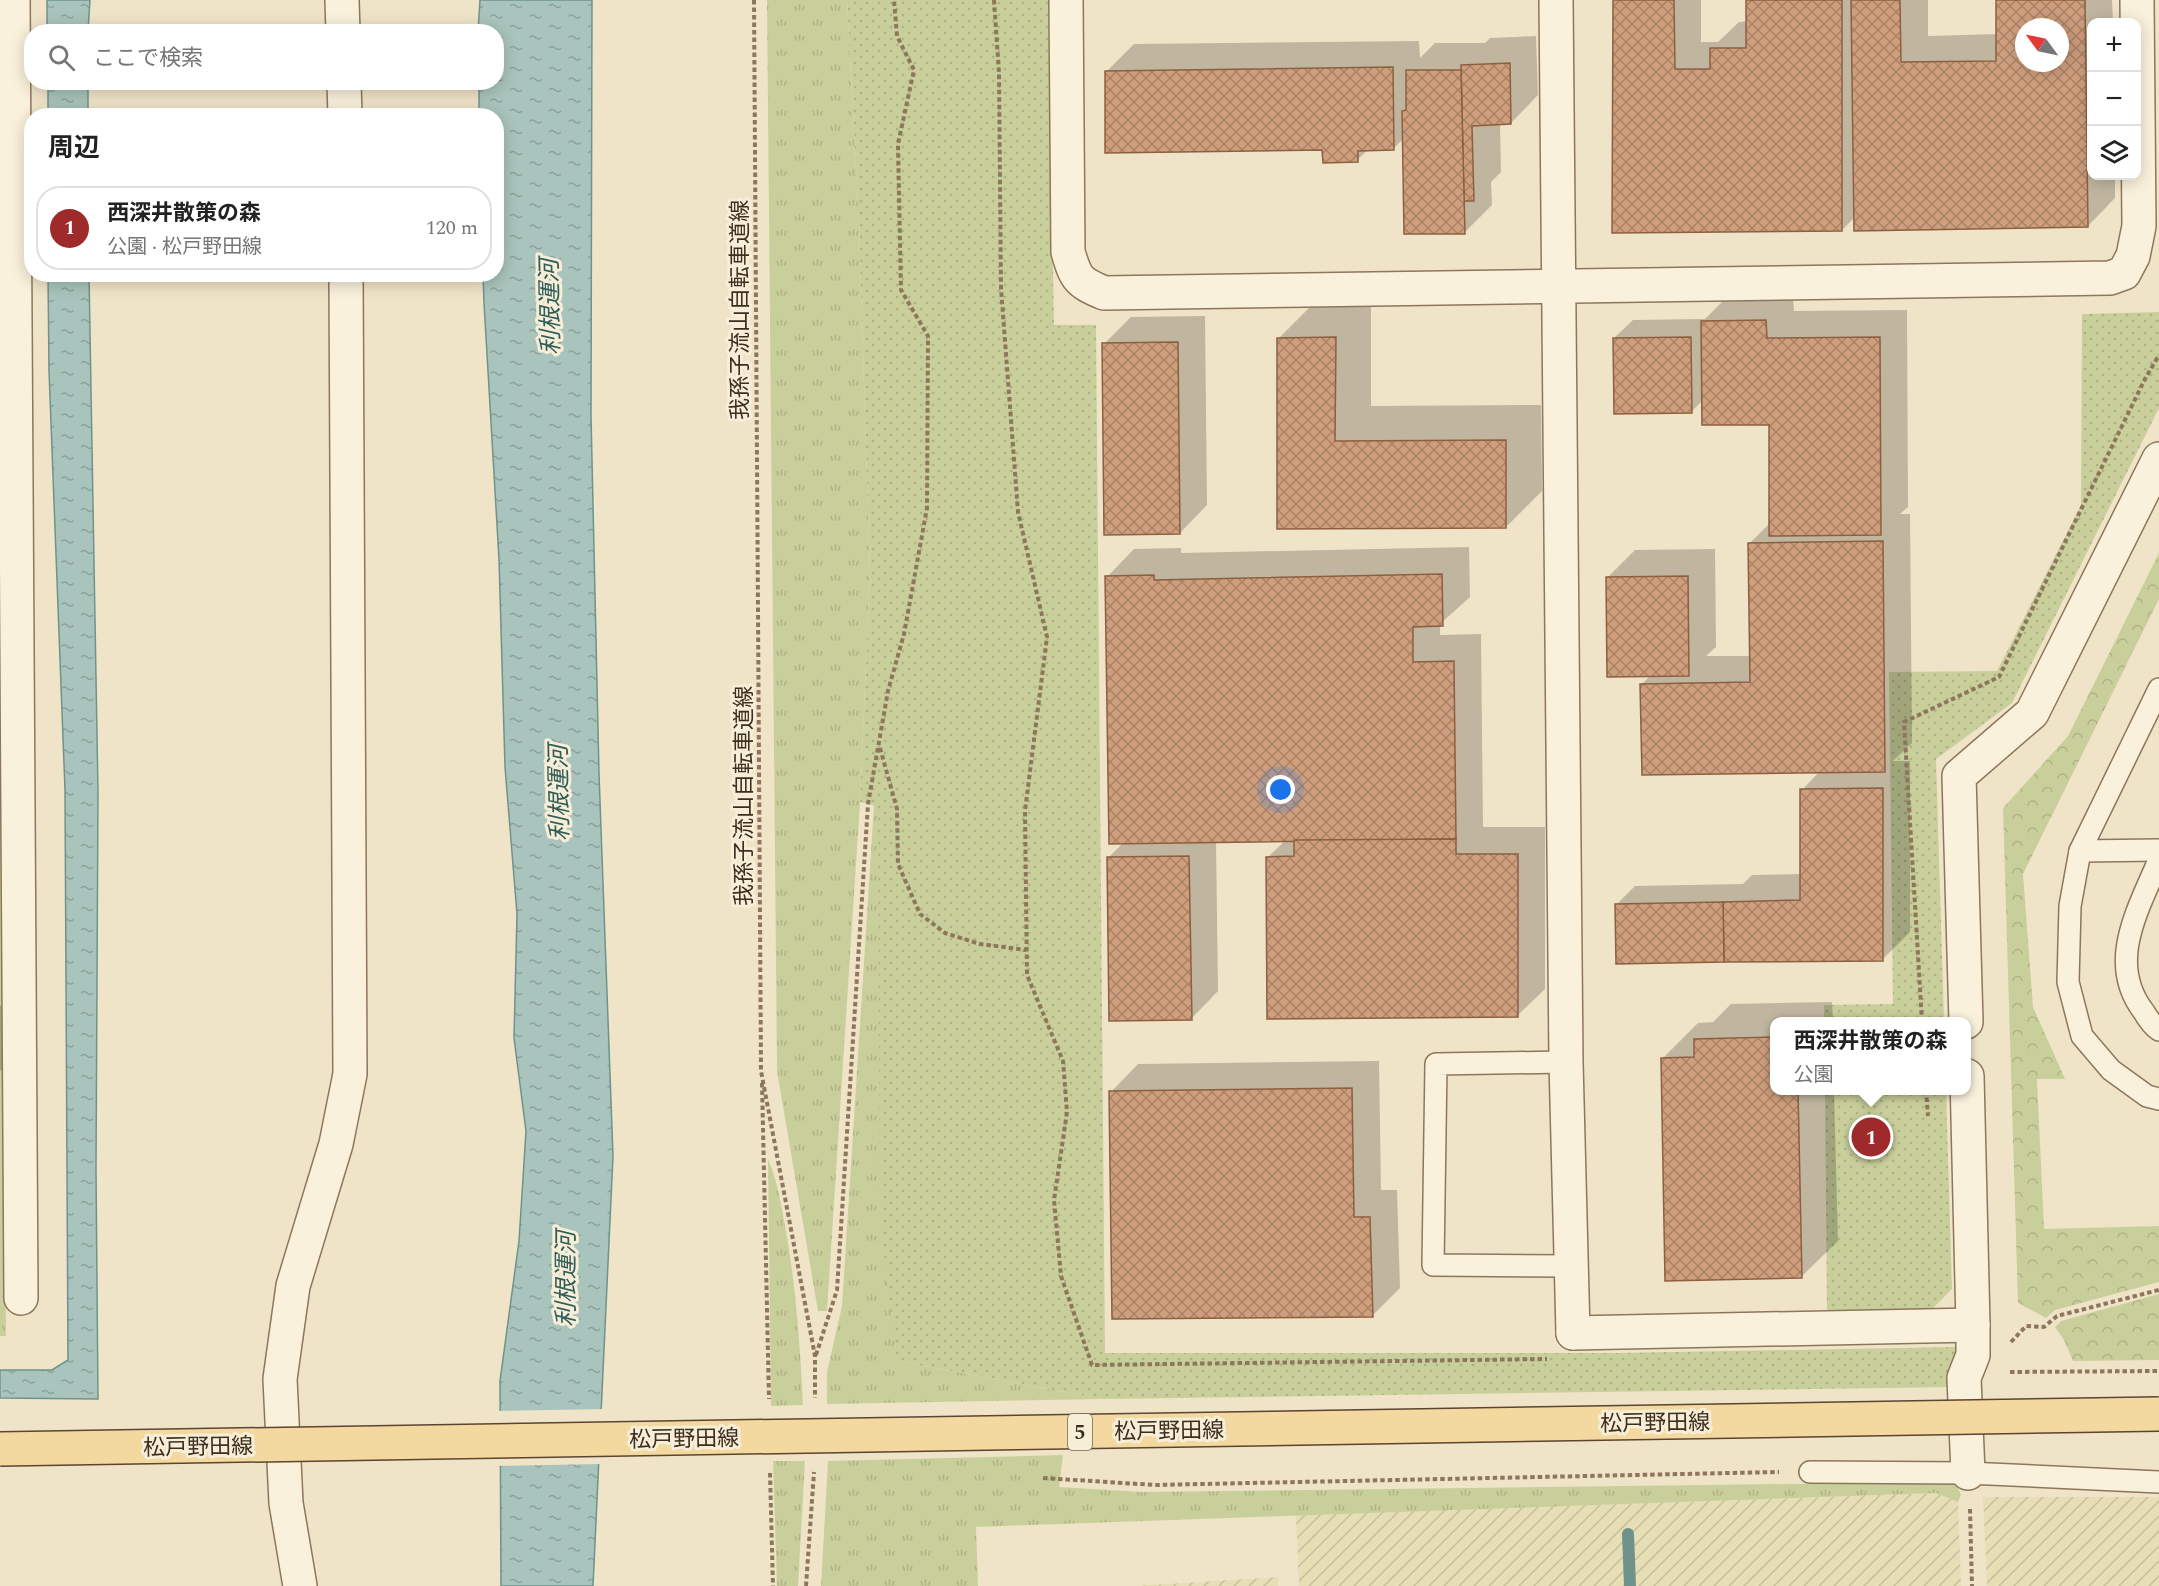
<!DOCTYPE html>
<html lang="ja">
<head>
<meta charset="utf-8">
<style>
  body { margin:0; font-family:Spectral,"Noto Sans JP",serif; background:#f2f2f2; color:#222 }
  .controls { position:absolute; right:18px; top:18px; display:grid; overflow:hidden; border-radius:12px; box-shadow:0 3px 15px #0003 }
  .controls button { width:54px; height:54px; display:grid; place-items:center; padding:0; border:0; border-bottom:2px solid #e0e0e0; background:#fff; color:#222; font:30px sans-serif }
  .compass { position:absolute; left:2015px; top:18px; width:54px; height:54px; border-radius:50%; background:#fff; box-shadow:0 3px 15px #0003; rotate:303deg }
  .you { position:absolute; left:1281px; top:790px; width:21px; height:21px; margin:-15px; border:4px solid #fff; border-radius:50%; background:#1a73e8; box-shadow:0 0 0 9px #1a73e833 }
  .badge { display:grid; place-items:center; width:39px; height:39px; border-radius:50%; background:#9e2a2b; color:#fff; font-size:20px; font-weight:700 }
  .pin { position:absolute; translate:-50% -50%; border:3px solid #fff; box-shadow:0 2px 6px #0006 }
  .popup { position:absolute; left:1770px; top:1017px; width:201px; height:78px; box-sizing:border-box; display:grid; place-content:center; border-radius:12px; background:#fff; filter:drop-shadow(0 2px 4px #0005); font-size:20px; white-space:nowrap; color:#767676 }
  .popup b { font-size:22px; color:#222 }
  .popup::after { content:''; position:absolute; left:50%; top:100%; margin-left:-12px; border:12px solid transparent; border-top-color:#fff }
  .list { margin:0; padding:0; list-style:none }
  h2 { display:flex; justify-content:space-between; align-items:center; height:78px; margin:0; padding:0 24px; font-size:26px }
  h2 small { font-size:20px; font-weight:400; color:#767676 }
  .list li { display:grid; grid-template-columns:39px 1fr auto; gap:18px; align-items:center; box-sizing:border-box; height:84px; margin:0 12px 12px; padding:0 12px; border:2px solid #e0e0e0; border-radius:24px }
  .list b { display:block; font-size:22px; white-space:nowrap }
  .list p { margin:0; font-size:20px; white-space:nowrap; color:#767676 }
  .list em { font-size:20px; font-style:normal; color:#767676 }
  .icon { flex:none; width:33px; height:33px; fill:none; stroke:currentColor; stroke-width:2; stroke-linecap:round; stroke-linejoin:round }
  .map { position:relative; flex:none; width:2159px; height:1586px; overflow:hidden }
  .search { position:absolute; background:#fff; box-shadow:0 3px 15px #0003; left:24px; top:24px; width:480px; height:66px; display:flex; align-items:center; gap:15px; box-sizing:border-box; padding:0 21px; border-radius:24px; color:#767676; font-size:22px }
  .panel { position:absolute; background:#fff; box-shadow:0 3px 15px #0003; left:24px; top:108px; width:480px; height:174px; border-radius:24px }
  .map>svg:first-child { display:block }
  .farmland { fill:url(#farmland-furrows) }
  .grass { fill:url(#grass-tufts) }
  .forest { fill:url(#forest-crowns) }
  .park { fill:url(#park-dots) }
  .water { fill:url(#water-ripples); stroke:#6f938a; stroke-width:1.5 }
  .pier { fill:#f0e4c8 }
  .shadow { fill:#0003; fill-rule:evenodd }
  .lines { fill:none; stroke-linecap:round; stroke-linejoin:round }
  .stream { stroke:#6f938a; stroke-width:12 }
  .building { fill:url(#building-cross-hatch); stroke:#8d5f41; stroke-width:1.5; fill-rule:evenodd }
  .service-casing { stroke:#8d765c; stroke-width:24 }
  .minor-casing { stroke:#8d765c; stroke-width:36 }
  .tertiary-casing { stroke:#8d765c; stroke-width:36 }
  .path { stroke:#8d765c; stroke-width:4; stroke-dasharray:4.5 3; stroke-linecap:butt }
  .service { stroke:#faf1dc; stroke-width:21 }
  .minor { stroke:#faf1dc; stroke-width:33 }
  .tertiary { stroke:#faf1dc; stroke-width:33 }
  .primary-bridge-casing { stroke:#5b4430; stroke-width:36; stroke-linecap:butt }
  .primary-bridge { stroke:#f3d9a0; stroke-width:33 }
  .labels { text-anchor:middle; stroke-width:6; stroke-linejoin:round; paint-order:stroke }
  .shield { fill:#f7eed8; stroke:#756857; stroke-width:1.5 }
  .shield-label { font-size:21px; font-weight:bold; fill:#3d2e20 }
  .street-label { font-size:22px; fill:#3d2e20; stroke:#f7eed8 }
  .water-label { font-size:24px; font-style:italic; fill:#2f5d5a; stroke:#f7eed8 }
</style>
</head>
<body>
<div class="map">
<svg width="2159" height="1586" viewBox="0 0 2159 1586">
  <defs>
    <pattern id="farmland-furrows" width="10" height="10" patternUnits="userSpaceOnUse" patternTransform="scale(1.5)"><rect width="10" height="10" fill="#e6deb5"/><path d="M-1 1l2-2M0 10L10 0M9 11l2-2" fill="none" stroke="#c6bf9b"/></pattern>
    <pattern id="grass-tufts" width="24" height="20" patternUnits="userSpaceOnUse" patternTransform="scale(1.5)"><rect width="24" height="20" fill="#c9cf9b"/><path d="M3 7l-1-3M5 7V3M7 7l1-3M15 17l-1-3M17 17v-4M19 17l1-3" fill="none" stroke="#aeb285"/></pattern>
    <pattern id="forest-crowns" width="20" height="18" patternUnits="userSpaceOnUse" patternTransform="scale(1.5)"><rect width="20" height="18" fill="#c9cf9b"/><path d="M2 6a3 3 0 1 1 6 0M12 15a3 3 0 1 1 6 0" fill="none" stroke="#aeb285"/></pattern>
    <pattern id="park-dots" width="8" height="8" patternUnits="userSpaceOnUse" patternTransform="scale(1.5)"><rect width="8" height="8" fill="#c9cf9b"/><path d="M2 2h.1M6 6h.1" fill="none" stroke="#aeb285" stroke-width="1.8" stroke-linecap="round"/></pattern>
    <pattern id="water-ripples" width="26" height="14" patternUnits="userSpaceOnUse" patternTransform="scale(1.5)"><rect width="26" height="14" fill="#a9c4bc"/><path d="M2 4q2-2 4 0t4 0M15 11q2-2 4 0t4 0" fill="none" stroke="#8ba098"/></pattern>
    <pattern id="building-cross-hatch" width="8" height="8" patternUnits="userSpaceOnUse" patternTransform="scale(1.5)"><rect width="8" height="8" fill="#cf9f7d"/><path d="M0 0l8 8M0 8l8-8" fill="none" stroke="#a98266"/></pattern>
  </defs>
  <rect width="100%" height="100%" fill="#f0e4c8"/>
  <!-- farmland -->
  <g class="farmland">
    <polygon points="1936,1493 1958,1502 1961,1586 1299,1586 1296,1515"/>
    <polygon points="1983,1497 2159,1497 2159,1586 1987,1586"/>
    <polygon points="1278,1577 1278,1586 1134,1586"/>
  </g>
  <!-- grass -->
  <g class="grass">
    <polygon points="767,0 847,0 859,223 870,575 860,802 827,1311 818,1311 777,1071"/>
    <polygon points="0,113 6,1336 0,1336"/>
    <polygon points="874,805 878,806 897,1361 1103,1399 827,1404 827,1372 842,1306"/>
    <path d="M768,1159C777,1180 781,1203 785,1226C796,1285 800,1344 803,1405L771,1406Z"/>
    <polygon points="1063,1455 1059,1487 1142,1492 1950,1482 1958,1487 1961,1495 1958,1502 1936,1493 976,1527 978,1586 821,1586 828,1461"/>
    <polygon points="773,1461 805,1461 798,1586 777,1586"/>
  </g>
  <!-- forest -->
  <g class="forest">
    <polygon points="2159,553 2159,599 2023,874 2033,1007 2065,1079 2037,1079 2044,1229 2159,1226 2159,1282 2055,1310 2046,1318 2018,1303 2003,808 2068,736"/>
    <polygon points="2159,1294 2159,1360 2073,1361 2064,1340 2055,1327 2061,1321"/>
  </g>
  <!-- park -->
  <g class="park">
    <polygon points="847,0 1048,0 1054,325 1096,325 1105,1353 1618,1353 1955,1347 1957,1387 1103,1399 897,1361 880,1220 878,807 860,802 870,575 859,223"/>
    <polygon points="2159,312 2159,408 2012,703 1936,759 1944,1021 1824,1021 1824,1005 1893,1004 1889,672 1997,671 2081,505 2082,314"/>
    <polygon points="1825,1091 1946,1091 1952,1289 1931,1310 1827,1312"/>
  </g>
  <!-- water -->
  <g class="water">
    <polygon points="47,0 90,0 88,31 47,31"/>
    <polygon points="480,0 592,0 591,415 599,774 613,1156 593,1586 501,1586 500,1381 519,1241 526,1131 514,1038 517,914 505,767 499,559 484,303 483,275 496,274 496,116 479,115 479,83 496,82 496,32 478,32"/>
    <rect x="48" y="83" width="40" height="32"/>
    <polygon points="48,275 89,275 98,792 96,1170 98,1399 0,1398 0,1370 52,1370 68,1360 65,790 49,371"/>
  </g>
  <!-- pier -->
  <polygon class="pier" points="604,1409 601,1464 497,1466 497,1411"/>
  <!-- shadow -->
  <g class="shadow">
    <path d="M1615,0H1701V42H1718L1739,22L1748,21V0H1928V36L1997,34V0H2112L2113,22H2092V176H2115V198L2088,226L1856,216L1842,230L1614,231ZM2024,27H2060V63H2024Z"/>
    <polygon points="1536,36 1538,95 1511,123 1500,123 1501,172 1491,182 1492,205 1464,233 1404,138 1393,149 1369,149 1357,160 1106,72 1134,44 1419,41 1420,58 1435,43 1485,43 1490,38"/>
    <polygon points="1730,294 1793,294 1794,311 1907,310 1908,507 1900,514 1910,514 1912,743 1893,761 1910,761 1910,932 1882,960 1616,905 1635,886 1743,884 1752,875 1802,874 1802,790 1820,771 1642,684 1651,675 1608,577 1635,550 1715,549 1716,647 1706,656 1751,656 1750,543 1771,522 1771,423 1703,400 1691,412 1614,338 1633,320 1705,319"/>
    <polygon points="1315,302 1371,302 1371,406 1541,405 1542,491 1506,527 1279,528 1279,338"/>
    <polygon points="1205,316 1207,505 1180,533 1104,344 1131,317"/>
    <polygon points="1469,547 1470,597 1440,624 1440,635 1481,634 1483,827 1545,827 1545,989 1517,1016 1268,857 1287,839 1216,840 1218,991 1191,1019 1108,858 1123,843 1107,577 1134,549 1181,548 1181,553"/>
    <polygon points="1832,1002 1833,1022 1775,1022 1775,1090 1834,1090 1838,1241 1802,1276 1662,1059 1698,1023 1713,1022 1731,1004"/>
    <polygon points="15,1003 21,1049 0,1071 0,1006"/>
    <polygon points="1379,1061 1381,1190 1397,1190 1400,1288 1372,1316 1111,1092 1138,1064"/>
  </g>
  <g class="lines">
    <!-- stream -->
    <polyline class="stream" points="1628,1534 1630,1586"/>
  </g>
  <!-- building -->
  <g class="building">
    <polygon points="1613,0 1674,0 1675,69 1710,69 1710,48 1746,48 1746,0 1842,0 1842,231 1612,233"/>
    <path d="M1851,0H1900L1901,62L1996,61V0H2085L2088,227L1854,231ZM2024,27H2060V63H2024Z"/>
    <polygon points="1510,63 1511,124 1472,126 1474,201 1464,201 1461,65"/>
    <polygon points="1393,67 1394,150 1358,151 1358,162 1323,163 1322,150 1105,153 1105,71"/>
    <polygon points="1406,70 1461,70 1465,234 1404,234 1402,111 1406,110"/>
    <polygon points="1766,320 1767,338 1880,337 1881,535 1769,536 1769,425 1702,425 1701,321"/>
    <polygon points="1336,337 1335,441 1506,440 1506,528 1277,529 1277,338"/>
    <polygon points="1691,337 1692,413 1614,414 1613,338"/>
    <polygon points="1178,342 1180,534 1104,535 1102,343"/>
    <polygon points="1883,541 1885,772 1642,775 1640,684 1750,682 1748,543"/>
    <polygon points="1442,574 1443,626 1413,627 1413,662 1454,661 1456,839 1109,844 1105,576 1154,575 1154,580"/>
    <polygon points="1688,576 1689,676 1607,677 1606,577"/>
    <polygon points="1883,788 1883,961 1724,962 1723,902 1800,900 1800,789"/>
    <polygon points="1456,839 1456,854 1518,854 1518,1017 1267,1019 1266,857 1294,856 1294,840"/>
    <polygon points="1189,856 1192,1020 1109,1021 1107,857"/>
    <polygon points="1723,902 1724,962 1616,964 1615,904"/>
    <polygon points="1775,1037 1775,1090 1798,1090 1802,1278 1665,1281 1661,1058 1694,1057 1694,1039"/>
    <polygon points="1352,1088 1354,1217 1370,1217 1373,1317 1112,1319 1109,1091"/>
  </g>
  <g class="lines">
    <!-- service casing -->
    <g class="service-casing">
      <g id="service">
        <polyline points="2159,689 2080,851 2070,906 2068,982 2082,1036 2111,1070 2147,1096 2159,1099"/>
        <polyline points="2080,851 2159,850"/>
        <path d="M2159,860C2138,910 2106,963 2144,1012C2148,1019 2152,1025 2159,1030"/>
        <polyline points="1566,1062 1436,1064 1433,1265 1571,1266"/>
        <polyline points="1810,1472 1968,1473 2159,1482"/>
      </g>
    </g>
    <!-- minor casing -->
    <g class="minor-casing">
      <g id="minor">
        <polyline points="13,0 21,1298"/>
        <polyline points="342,0 343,32"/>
        <path d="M1066,0L1068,252C1076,279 1078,282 1104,293L2110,278L2124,273L2133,256L2139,226L2137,0"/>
        <polyline points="344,82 345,116"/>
        <polyline points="1966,1022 1959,776 2032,713 2159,459"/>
        <polyline points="1967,1076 1973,1325 1973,1355 1964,1378 1968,1473"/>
        <polyline points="1573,1333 1973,1325"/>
        <polyline points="300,1586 286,1503 280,1379 293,1286 336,1144 350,1074 346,274"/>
      </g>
    </g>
    <!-- tertiary casing -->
    <g class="tertiary-casing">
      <polyline id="tertiary" points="1556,0 1566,1062 1573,1333"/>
    </g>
    <!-- path -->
    <g class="path">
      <polyline points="754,0 761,1071 815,1356 815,1398"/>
      <polyline points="994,0 999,73 1001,288 1018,512 1047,637 1025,811 1027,975 1063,1061 1067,1112 1054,1200 1061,1276 1092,1365 1547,1359"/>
      <polyline points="880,748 897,809 898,864 920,914 945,933 980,944 1026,950"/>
      <polyline points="1922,1022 1904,722 1999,677 2145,379 2159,355"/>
      <polyline points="762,1083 769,1399"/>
      <polyline points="1926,1090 1928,1116"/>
      <polyline points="2011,1342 2026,1326 2044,1327 2057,1316 2159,1290"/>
      <polyline points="816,1355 837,1290 868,804 888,691 904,634 927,508 928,336 901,290 898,144 914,70 897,36 894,0"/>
      <polyline points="2010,1372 2159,1371"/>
      <polyline points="770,1473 773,1586"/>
      <polyline points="1043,1478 1155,1485 1779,1472"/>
      <polyline points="1970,1509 1972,1586"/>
      <polyline points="806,1586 814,1472"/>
    </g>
    <!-- service -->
    <use href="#service" class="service"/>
    <!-- minor -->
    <use href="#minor" class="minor"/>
    <!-- tertiary -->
    <use href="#tertiary" class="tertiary"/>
    <!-- primary-bridge casing -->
    <g class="primary-bridge-casing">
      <polyline id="primary-bridge" points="0,1449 2159,1414"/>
    </g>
    <!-- primary-bridge -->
    <use href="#primary-bridge" class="primary-bridge"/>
  </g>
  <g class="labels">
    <!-- shield labels -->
    <rect class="shield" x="1068" y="1414" width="24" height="36" rx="4.5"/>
    <g class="shield-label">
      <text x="1080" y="1439">5</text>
    </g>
    <!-- street labels -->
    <g class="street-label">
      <text transform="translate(739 310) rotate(-90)" y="8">我孫子流山自転車道線</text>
      <text transform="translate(743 796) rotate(-90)" y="8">我孫子流山自転車道線</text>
      <text transform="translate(1655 1422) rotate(-1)" y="8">松戸野田線</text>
      <text transform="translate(1169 1430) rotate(-1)" y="8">松戸野田線</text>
      <text transform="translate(684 1438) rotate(-1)" y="8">松戸野田線</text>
      <text transform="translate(198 1446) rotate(-1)" y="8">松戸野田線</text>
    </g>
    <!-- water labels -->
    <g class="water-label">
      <text transform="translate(550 307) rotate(-91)" y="8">利根運河</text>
      <text transform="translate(559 793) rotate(-91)" y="8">利根運河</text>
      <text transform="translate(566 1279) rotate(-90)" y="8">利根運河</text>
    </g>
  </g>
</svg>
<div class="controls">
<button>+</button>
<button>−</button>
<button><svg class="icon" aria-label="layers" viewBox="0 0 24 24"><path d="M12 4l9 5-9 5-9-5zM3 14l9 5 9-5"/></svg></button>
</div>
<svg class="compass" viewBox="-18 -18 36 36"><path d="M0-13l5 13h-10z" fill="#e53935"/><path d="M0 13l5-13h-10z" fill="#767676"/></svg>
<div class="you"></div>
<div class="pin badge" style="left:1871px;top:1137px">1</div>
<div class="popup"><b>西深井散策の森</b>公園</div>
<div class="search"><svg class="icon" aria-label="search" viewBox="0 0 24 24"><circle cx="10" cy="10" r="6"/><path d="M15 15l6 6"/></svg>ここで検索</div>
<section class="panel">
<h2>周辺<small></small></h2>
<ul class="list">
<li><span class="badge">1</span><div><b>西深井散策の森</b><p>公園 · 松戸野田線</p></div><em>120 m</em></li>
</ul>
</section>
</div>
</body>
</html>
